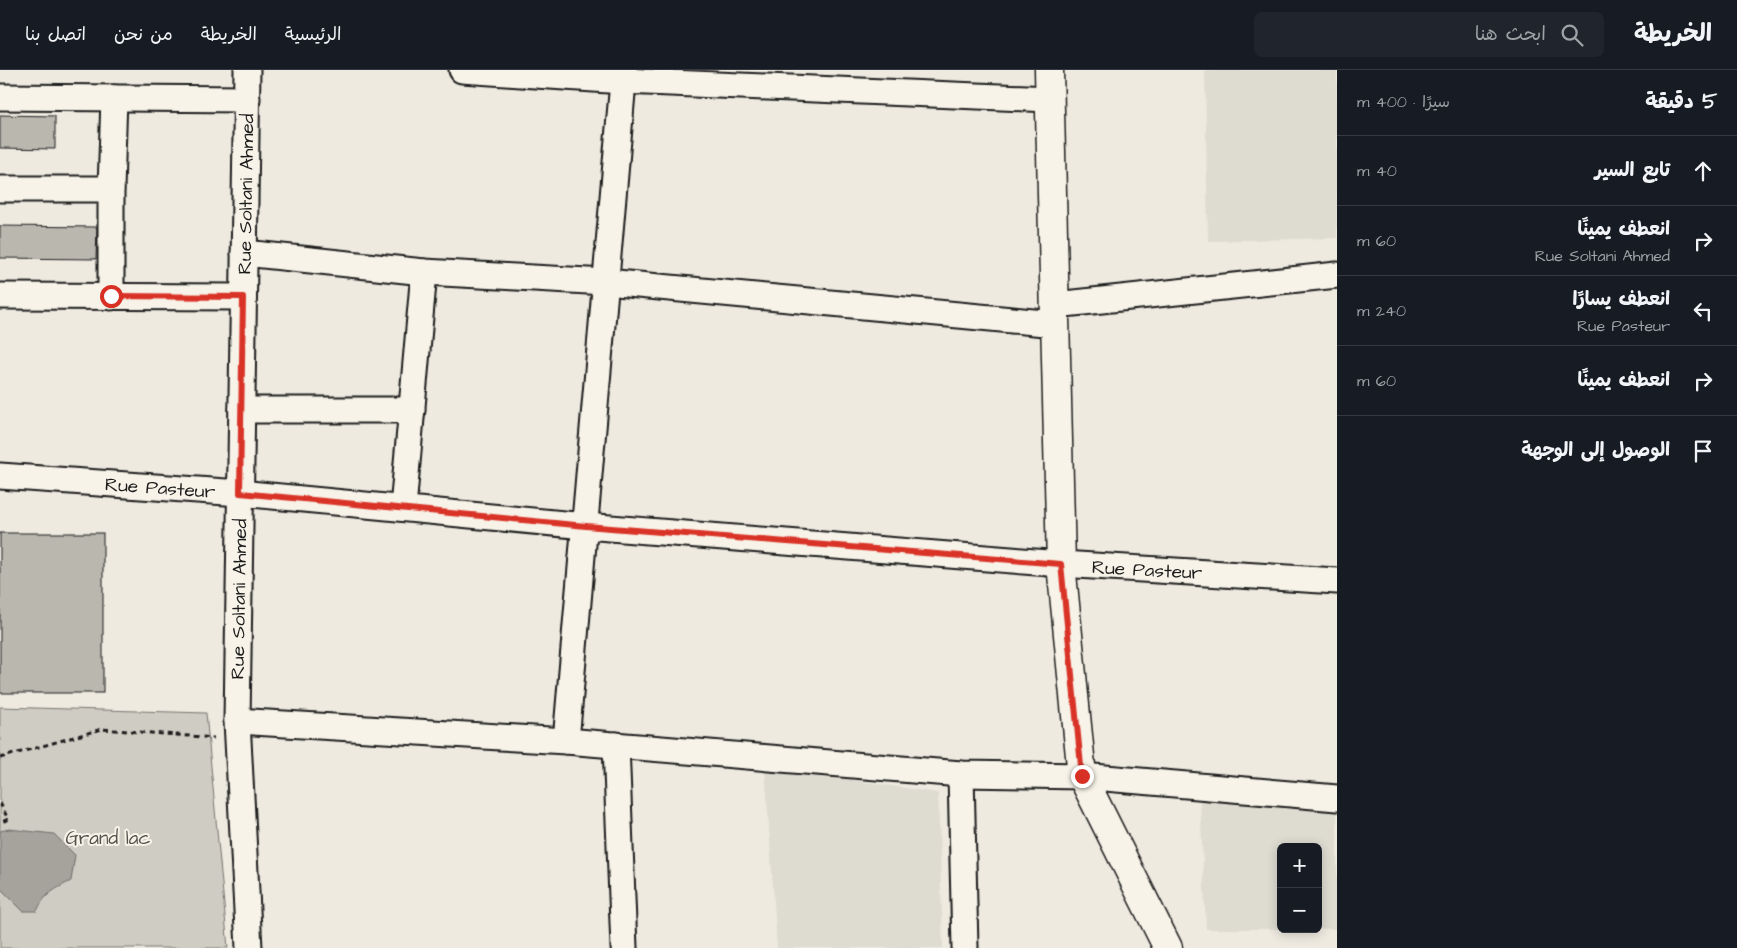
<!DOCTYPE html>
<html lang="ar">
<head>
<meta charset="utf-8">
<style>
  body { margin:0; font-family:"Architects Daughter","Playpen Sans Arabic",sans-serif; background:#20242c; color:#f1f3f6; direction:rtl }
  .controls { position:absolute; right:15px; bottom:15px; display:grid; overflow:hidden; border-radius:8px; box-shadow:0 2px 12px #0003 }
  .controls button { width:45px; height:45px; display:grid; place-items:center; padding:0; border:0; border-bottom:1px solid #363941; background:#171b24; color:#f1f3f6; font:25px sans-serif }
  .stop { position:absolute; width:15px; height:15px; margin:-11px; border:4px solid #d93025; border-radius:50%; background:#fff }
  .stop.end { background:#d93025; border-color:#fff; box-shadow:0 1px 5px #0008 }
  .list { margin:0; padding:0; list-style:none }
  h2 { display:flex; justify-content:space-between; align-items:center; height:65px; margin:0; padding:0 20px; font-size:21px }
  h2 small { font-size:16px; font-weight:400; color:#9ea1a6 }
  .list li { display:grid; grid-template-columns:32px 1fr auto; gap:15px; align-items:center; box-sizing:border-box; height:70px; padding:0 20px; border-top:1px solid #363941 }
  .list b { display:block; font-size:19px; white-space:nowrap }
  .list p { margin:0; font-size:16px; white-space:nowrap; color:#9ea1a6 }
  .list em { font-size:16px; font-style:normal; color:#9ea1a6 }
  .icon { flex:none; width:28px; height:28px; fill:none; stroke:currentColor; stroke-width:2; stroke-linecap:round; stroke-linejoin:round }
  .map { position:relative; flex:none; width:1337px; height:878px; overflow:hidden; direction:ltr }
  header { display:flex; align-items:center; gap:30px; box-sizing:border-box; height:70px; padding:0 25px; background:#171b24; border-bottom:1px solid #363941 }
  header strong { font-size:24px }
  nav { display:flex; gap:28px; margin-inline-start:auto; font-size:18px }
  .search { width:350px; height:45px; background:#20242c; display:flex; align-items:center; gap:12px; box-sizing:border-box; padding:0 18px; border-radius:8px; color:#9ea1a6; font-size:19px }
  main { display:flex }
  aside { flex:1; background:#171b24 }
  .map>svg:first-child { display:block }
  .built { fill:#dedbd1 }
  .green { fill:#cfccc3; stroke:#767470 }
  .water { fill:#a6a39d; stroke:#6f6d69 }
  .building { fill:#bab7af; stroke:#1c1c1c }
  .lines { fill:none; stroke-linecap:round; stroke-linejoin:round }
  .minor-casing { stroke:#1c1c1c; stroke-width:29 }
  .secondary-casing { stroke:#1c1c1c; stroke-width:31 }
  .path { stroke:#1c1c1c; stroke-width:3; stroke-dasharray:5 4; stroke-linecap:butt }
  .minor { stroke:#f7f3e8; stroke-width:25 }
  .secondary { stroke:#f7f3e8; stroke-width:28 }
  .route { stroke:#d93025; stroke-width:6 }
  .labels { text-anchor:middle; stroke-width:4; stroke-linejoin:round; paint-order:stroke }
  .street-label { font-size:19px; fill:#1c1c1c; stroke:#f7f3e8 }
  .park-label { font-size:19px; fill:#52514e; stroke:#f7f3e8 }
</style>
</head>
<body>
<header>
<strong>الخريطة</strong>
<div class="search"><svg class="icon" aria-label="search" viewBox="0 0 24 24"><circle cx="10" cy="10" r="6"/><path d="M15 15l6 6"/></svg>ابحث هنا</div>
<nav><a>الرئيسية</a><a>الخريطة</a><a>من نحن</a><a>اتصل بنا</a></nav>
</header>
<main>
<aside>
<h2>5 دقيقة<small>سيرًا · 400 m</small></h2>
<ul class="list">
<li><svg class="icon" aria-label="ahead" viewBox="0 0 24 24"><path d="M12 20V5M6 11l6-6 6 6"/></svg><div><b>تابع السير</b></div><em>40 m</em></li>
<li><svg class="icon" aria-label="right" viewBox="0 0 24 24"><path d="M7 20v-9h11M14 6l5 5-5 5"/></svg><div><b>انعطف يمينًا</b><p>Rue Soltani Ahmed</p></div><em>60 m</em></li>
<li><svg class="icon" aria-label="left" viewBox="0 0 24 24"><path d="M17 20v-9H6M10 6l-5 5 5 5"/></svg><div><b>انعطف يسارًا</b><p>Rue Pasteur</p></div><em>240 m</em></li>
<li><svg class="icon" aria-label="right" viewBox="0 0 24 24"><path d="M7 20v-9h11M14 6l5 5-5 5"/></svg><div><b>انعطف يمينًا</b></div><em>60 m</em></li>
<li><svg class="icon" aria-label="arrive" viewBox="0 0 24 24"><path d="M6 21V4h12l-3 4 3 4H6"/></svg><div><b>الوصول إلى الوجهة</b></div></li>
</ul>
</aside>
<div class="map">
<svg width="1337" height="878" viewBox="0 0 1337 878">
  <rect width="100%" height="100%" fill="#eeeae0"/>
  <filter id="ink" filterUnits="userSpaceOnUse"><feTurbulence type="fractalNoise" baseFrequency=".02" numOctaves="2"/><feDisplacementMap in="SourceGraphic" scale="10" xChannelSelector="R" yChannelSelector="G"/><feConvolveMatrix kernelMatrix="1 2 1 2 8 2 1 2 1" color-interpolation-filters="sRGB"/></filter>
  <g filter="url(#ink)">
    <!-- built -->
    <g class="built">
      <polygon points="1205,0 1337,0 1337,168 1208,171"/>
      <polygon points="765,697 938,723 943,878 777,878"/>
      <polygon points="1200,730 1337,740 1337,859 1318,859 1318,777 1281,777 1281,859 1206,859"/>
    </g>
    <!-- green -->
    <polygon class="green" points="0,637 206,643 228,878 0,878"/>
    <!-- water -->
    <path class="water" d="M9,759L54,764L75,785L71,811C55,819 44,824 37,841H23L0,818V761Z"/>
    <!-- building -->
    <g class="building">
      <polygon points="0,45 55,46 55,79 0,78"/>
      <polygon points="0,156 97,157 96,189 0,188"/>
      <rect x="0" y="463" width="103" height="160"/>
    </g>
    <g class="lines">
      <!-- minor casing -->
      <g class="minor-casing">
        <g id="minor">
          <polyline points="247,0 237,651 249,878"/>
          <polyline points="462,0 623,11 1050,29"/>
          <polyline points="0,27 247,29"/>
          <polyline points="0,119 111,119"/>
          <polyline points="244,183 424,202 606,212 1055,254"/>
          <polyline points="0,226 243,227"/>
          <polyline points="111,227 111,119 114,28"/>
          <polyline points="1055,235 1337,205"/>
          <polyline points="242,340 412,340"/>
          <polyline points="0,406 240,423 585,456 1061,494 1337,511"/>
          <polyline points="403,438 424,202"/>
          <polyline points="237,651 566,671 961,704 1082,706 1337,728"/>
          <polyline points="566,671 624,0"/>
          <polyline points="616,675 624,878"/>
          <polyline points="961,704 965,878"/>
        </g>
      </g>
      <!-- secondary casing -->
      <g class="secondary-casing">
        <polyline id="secondary" points="1049,0 1061,494 1082,706 1168,878"/>
      </g>
      <!-- path -->
      <g class="path">
        <polyline points="0,688 102,659 214,668"/>
        <polyline points="0,733 8,749 0,753"/>
      </g>
      <!-- minor -->
      <use href="#minor" class="minor"/>
      <!-- secondary -->
      <use href="#secondary" class="secondary"/>
    </g>
  </g>
  <g class="lines" filter="url(#ink)">
    <!-- route -->
    <polyline class="route" points="111,226 243,227 240,423 586,456 1061,494 1082,706"/>
  </g>
  <g class="labels">
    <!-- street labels -->
    <g class="street-label">
      <text transform="translate(245 124) rotate(-89)" y="7">Rue Soltani Ahmed</text>
      <text transform="translate(160 417) rotate(4)" y="7">Rue Pasteur</text>
      <text transform="translate(1147 499) rotate(3)" y="7">Rue Pasteur</text>
      <text transform="translate(238 529) rotate(-89)" y="7">Rue Soltani Ahmed</text>
    </g>
    <!-- park labels -->
    <g class="park-label">
      <text x="108" y="774">Grand lac</text>
    </g>
  </g>
</svg>
<div class="controls">
<button>+</button>
<button>−</button>
</div>
<div class="stop" style="left:111px;top:226px"></div>
<div class="stop end" style="left:1082px;top:706px"></div>
</div>
</main>
</body>
</html>
